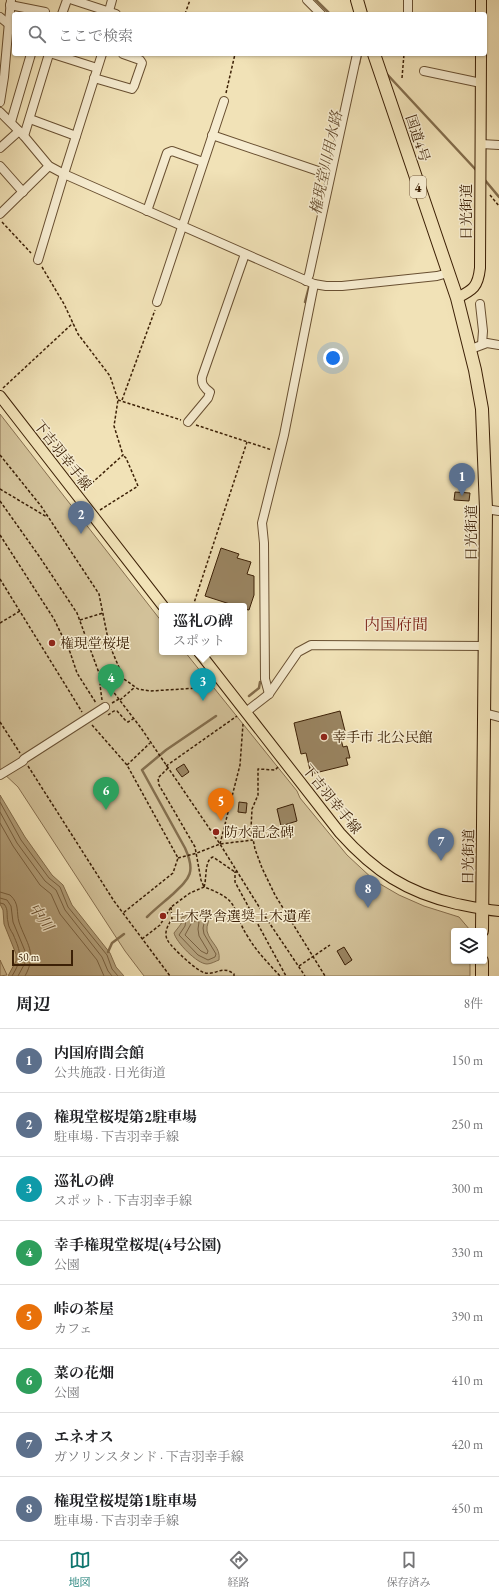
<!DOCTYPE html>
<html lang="ja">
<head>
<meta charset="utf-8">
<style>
  body { margin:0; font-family:"EB Garamond","Noto Serif JP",serif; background:#f2f2f2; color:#202124 }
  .controls { position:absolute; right:12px; bottom:12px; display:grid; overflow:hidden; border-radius:4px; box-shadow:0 1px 3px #0004 }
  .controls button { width:36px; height:36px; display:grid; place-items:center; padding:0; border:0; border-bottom:1px solid #e0e0e0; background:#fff; color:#202124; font:20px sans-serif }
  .scale { position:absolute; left:12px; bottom:10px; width:61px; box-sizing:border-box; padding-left:4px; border:2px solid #3c2006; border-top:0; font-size:11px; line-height:14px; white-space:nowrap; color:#3c2006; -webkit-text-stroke:3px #f6ecd0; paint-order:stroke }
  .you { position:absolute; left:333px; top:358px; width:14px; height:14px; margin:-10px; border:3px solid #fff; border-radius:50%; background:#1a73e8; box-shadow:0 0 0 6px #1a73e833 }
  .badge { display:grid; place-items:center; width:26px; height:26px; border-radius:50%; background:#0f766e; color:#fff; font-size:13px; font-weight:700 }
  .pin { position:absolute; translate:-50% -33px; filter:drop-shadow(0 1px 2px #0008) }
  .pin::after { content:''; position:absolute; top:21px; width:14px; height:12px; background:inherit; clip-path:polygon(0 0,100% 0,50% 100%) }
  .popup { position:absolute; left:159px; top:603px; width:88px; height:52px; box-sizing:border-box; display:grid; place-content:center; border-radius:4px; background:#fff; filter:drop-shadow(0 1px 3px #0005); font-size:13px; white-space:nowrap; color:#757577 }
  .popup b { font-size:15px; color:#202124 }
  .popup::after { content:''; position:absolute; left:50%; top:100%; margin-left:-8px; border:8px solid transparent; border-top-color:#fff }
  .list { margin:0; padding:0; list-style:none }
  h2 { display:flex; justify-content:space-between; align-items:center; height:52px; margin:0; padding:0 16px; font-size:17px }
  h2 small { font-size:13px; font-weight:400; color:#757577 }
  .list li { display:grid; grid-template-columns:26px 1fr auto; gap:12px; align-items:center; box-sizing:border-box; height:64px; padding:0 16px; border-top:1px solid #e0e0e0 }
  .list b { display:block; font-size:15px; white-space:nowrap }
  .list p { margin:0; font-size:13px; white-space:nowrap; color:#757577 }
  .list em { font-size:13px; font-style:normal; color:#757577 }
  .icon { flex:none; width:22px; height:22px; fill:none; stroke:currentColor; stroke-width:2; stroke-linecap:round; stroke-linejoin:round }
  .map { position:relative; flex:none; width:499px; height:976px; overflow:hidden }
  .search { position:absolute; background:#fff; box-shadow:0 1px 3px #0004; left:12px; right:12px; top:12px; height:44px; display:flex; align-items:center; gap:10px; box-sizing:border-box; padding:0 14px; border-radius:4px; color:#757577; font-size:15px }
  .sheet { height:564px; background:#fff }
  nav { display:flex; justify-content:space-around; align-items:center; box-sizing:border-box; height:56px; border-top:1px solid #e0e0e0; background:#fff; font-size:11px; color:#757577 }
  nav a { display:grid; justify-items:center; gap:2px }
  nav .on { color:#0f766e }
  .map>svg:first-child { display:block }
  .green { fill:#d2c199; stroke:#877050 }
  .water { fill:#b3a07b; stroke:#836d4c }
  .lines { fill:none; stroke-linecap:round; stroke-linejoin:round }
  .shore { stroke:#786040; stroke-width:1 }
  .stream { stroke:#836d4c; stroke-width:2.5 }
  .building { fill:#9a8562; stroke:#3c2006 }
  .minor-casing { stroke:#695032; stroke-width:10 }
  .major-casing { stroke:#3c2006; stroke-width:12 }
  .highway-casing { stroke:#3c2006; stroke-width:14 }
  .path { stroke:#3c2006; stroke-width:1.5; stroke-dasharray:3 2; stroke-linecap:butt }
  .minor { stroke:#f6ecd0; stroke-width:8 }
  .major { stroke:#f1e2b7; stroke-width:10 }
  .highway { stroke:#f1e2b7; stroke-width:12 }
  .poi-dot { fill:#8f2418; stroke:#f6ecd0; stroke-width:1.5 }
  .labels { text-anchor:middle; stroke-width:3; stroke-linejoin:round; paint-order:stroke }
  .shield { fill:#f6ecd0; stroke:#745d43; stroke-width:1 }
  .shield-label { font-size:13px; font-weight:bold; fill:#3c2006 }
  .street-label { font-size:14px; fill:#3c2006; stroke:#f6ecd0 }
  .poi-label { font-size:14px; fill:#3c2006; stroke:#f6ecd0; text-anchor:start }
  .water-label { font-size:15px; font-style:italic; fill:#664d2f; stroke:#f6ecd0 }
  .quarter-label { font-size:16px; fill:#7a1f14; stroke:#f6ecd0 }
</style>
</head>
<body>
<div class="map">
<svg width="499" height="976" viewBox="0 0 499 976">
  <rect width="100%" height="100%" fill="#f1e2b7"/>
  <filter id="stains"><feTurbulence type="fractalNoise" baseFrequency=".005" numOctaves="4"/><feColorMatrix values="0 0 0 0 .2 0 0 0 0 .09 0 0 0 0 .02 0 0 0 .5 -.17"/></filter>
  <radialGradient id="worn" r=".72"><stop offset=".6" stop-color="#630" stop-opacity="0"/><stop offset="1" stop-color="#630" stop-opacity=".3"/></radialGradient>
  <!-- green -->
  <g class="green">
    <polygon points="0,414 162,622 162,652 185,652 297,791 300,798 347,855 375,881 399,895 424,906 459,917 470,930 470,931 454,931 454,961 470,961 470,976 144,976 125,951 18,787 0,770"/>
    <polygon points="0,960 7,975 0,976"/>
  </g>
  <!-- water -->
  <g class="water">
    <polygon points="0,795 25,837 52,875 63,885 72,905 110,953 116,967 124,976 8,976 16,961 16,954 4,924 3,910 0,904"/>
    <path d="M197,911L209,915C210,921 206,925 207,931C210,943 221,947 219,960C216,961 211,964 207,964C197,964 176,942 174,933L181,924L182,917Z"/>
  </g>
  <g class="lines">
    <!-- shore -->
    <g class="shore">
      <polyline points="0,802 21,840 49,878 60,887 68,907 107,955 112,969 118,976"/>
      <polyline points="0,812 17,843 45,881 56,890 65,910 102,957 108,971 112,976"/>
      <polyline points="0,823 13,846 40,885 51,894 60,914 97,960 104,976"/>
      <path d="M0,892L10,895C20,904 16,912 19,922C26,943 38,953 25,976"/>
      <polyline points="0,898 7,900 11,906 13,922 25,951 25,963 18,976"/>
      <path d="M0,903L4,904C9,910 6,915 8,922C8,926 11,931 13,934C21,953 23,958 12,976"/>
      <polygon points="197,915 205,919 203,928 204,934 216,954 215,957 208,960 198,955 179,935 185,926 186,920"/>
      <polygon points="196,921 199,922 198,929 199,936 208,951 207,954 201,951 185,935 191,924"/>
    </g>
    <!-- stream -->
    <g class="stream">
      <polyline points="316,0 330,14"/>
      <polyline points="359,64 361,54"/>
      <polyline points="385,72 477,171"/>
      <polyline points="484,179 499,197"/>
      <polyline points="305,302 309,287"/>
      <polyline points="249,696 259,688 260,682"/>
      <path d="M147,917C155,909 164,902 173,894C190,878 196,872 185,848L142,770L166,750L216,716"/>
      <polyline points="108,952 112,943 124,934"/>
    </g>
  </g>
  <!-- building -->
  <g class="building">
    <polygon points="455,492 470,493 469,501 454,500"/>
    <polygon points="221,548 239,554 237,558 251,562 247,574 254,576 254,595 249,610 244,609 244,606 236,606 205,596"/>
    <polygon points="340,711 345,731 339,732 343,747 347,746 350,758 346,758 348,765 311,774 306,753 301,754 294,723"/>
    <polygon points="184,764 189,772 182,777 176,769"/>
    <polygon points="239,802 247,803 246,813 238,812"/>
    <polygon points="293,804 297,821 281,826 277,809"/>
    <polygon points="344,947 352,960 345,965 337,951"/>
  </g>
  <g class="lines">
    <!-- minor casing -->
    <g class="minor-casing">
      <g id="minor">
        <polyline points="73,0 116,14"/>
        <polyline points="307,0 321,14"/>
        <polyline points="10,5 45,12"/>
        <polyline points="109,11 112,0"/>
        <polyline points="62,14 67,0"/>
        <polyline points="408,14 408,0"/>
        <polyline points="0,17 11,26"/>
        <polyline points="53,54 97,68"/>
        <polyline points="424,71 481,83"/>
        <polyline points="94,78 132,89 134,86 142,63 140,60 123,54"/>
        <polyline points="0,102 4,77 11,0"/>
        <polyline points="0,112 24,136 49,166 64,174 314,284 326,286 342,286 437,276 448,273"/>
        <polyline points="30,119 76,136"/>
        <polyline points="11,122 31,54"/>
        <polyline points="212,135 330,175"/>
        <polyline points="24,136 49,54"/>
        <polyline points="481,144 499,145"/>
        <polyline points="0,148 19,131"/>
        <polyline points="0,166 23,192"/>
        <polyline points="147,211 167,153 172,151 203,162"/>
        <polyline points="0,214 49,166"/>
        <polyline points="38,260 64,174 102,54"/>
        <polyline points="306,281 309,275 357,54"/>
        <polyline points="157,302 224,101"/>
        <polyline points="480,304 483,331 482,344"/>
        <polyline points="471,349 487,343 499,345"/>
        <path d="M188,422L208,398L210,392C204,388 201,384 202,377L245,254"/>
        <polyline points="486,509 499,511"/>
        <polyline points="269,694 265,679 264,543 262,523 284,435 314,284"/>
        <polyline points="246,712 269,694 298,652 311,645 486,646"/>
        <polyline points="484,713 499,717"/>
        <polyline points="24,759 105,707"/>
        <polyline points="0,775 23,761"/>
      </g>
    </g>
    <!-- major casing -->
    <g class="major-casing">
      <g id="major">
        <polyline points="481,0 481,14"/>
        <path d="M457,298C473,290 478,287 480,268L481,54"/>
        <polyline points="0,396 163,606"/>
        <path d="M199,652L340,833C374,871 407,893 457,904C471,907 484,910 499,911"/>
      </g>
    </g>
    <!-- highway casing -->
    <g class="highway-casing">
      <g id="highway">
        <polyline points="357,0 361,14"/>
        <polyline points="374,54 457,298 475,370 482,409 486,509 482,931"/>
        <polyline points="482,976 482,961"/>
      </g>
    </g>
    <!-- path -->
    <g class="path">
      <polyline points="185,14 190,0"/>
      <polyline points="402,78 404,54"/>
      <polyline points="226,93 235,54"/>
      <polyline points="490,195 499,206"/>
      <polyline points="2,222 31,253"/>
      <polyline points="42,267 64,304 78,334 110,376 118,400 114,426 123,455 83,491"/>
      <polyline points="3,388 73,323"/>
      <polyline points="118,400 181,420"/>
      <polyline points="122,400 155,310"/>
      <polyline points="196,425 272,450"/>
      <polyline points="0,455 41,506 99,594 109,644 124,679 138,689 150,691 215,687"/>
      <polyline points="0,489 47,517"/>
      <polyline points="0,501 39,556 77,613 99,673 141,728 220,844 266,918 305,976"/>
      <polyline points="100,510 138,486 126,458 123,455"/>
      <polyline points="0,535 54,619 70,652 77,673 96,703"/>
      <polyline points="0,579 82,712"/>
      <polyline points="193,606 247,442"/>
      <polyline points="80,620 103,613"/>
      <polyline points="0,623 20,611"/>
      <polyline points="102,700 100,685 103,678"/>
      <polyline points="120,700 135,687"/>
      <polyline points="112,703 119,699"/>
      <polyline points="108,715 114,711 117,711 126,721 128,722 133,719"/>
      <polyline points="0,722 20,753"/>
      <polyline points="92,725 127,765 178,858 173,873 123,913"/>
      <polyline points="127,765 150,743"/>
      <polyline points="28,766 114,901 170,976"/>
      <polyline points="166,766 237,716"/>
      <polyline points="278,767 275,770 258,769 258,795 252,809 251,829 255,849 262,868 275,895 325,976"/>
      <polyline points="168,768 158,778 159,785 195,847 201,880 204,887"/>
      <polyline points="220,844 240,765 243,724"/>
      <polyline points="178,858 197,853 220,844 253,840"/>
      <polyline points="237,872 235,872 235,882 286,976"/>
      <path d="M204,887C207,879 204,860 213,857L235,872"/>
      <path d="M171,907L172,919C168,925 163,933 168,941C172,948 198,972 205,973C217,975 222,965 234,974V976"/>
      <path d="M142,939L160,925L171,907L190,893L204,887C243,901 230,909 248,937C257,952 269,964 280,976"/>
      <polyline points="299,966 330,945"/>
    </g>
    <!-- minor -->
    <use href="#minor" class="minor"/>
    <!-- major -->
    <use href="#major" class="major"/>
    <!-- highway -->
    <use href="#highway" class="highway"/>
  </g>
  <!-- markers -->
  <g class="poi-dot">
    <circle cx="52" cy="643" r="4"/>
    <circle cx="324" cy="737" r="4"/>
    <circle cx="216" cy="832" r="4"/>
    <circle cx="163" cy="916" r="4"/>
  </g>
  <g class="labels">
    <!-- shield labels -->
    <rect class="shield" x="410" y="176" width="16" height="22" rx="3"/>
    <g class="shield-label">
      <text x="418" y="192">4</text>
    </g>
    <!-- street labels -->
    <g class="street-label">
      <text transform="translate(418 138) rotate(72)" y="5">国道4号</text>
      <text transform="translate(466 212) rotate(-90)" y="5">日光街道</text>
      <text transform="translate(63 455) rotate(52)" y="5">下吉羽幸手線</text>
      <text transform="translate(471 533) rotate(-90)" y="5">日光街道</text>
      <text transform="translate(332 799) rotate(51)" y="5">下吉羽幸手線</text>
      <text transform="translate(468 857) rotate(-89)" y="5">日光街道</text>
    </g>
    <!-- poi labels -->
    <g class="poi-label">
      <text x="60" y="648">権現堂桜堤</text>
      <text x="332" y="742">幸手市 北公民館</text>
      <text x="224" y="837">防水記念碑</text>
      <text x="171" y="921">土木學舎選奨土木遺産</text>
    </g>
    <!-- water labels -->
    <g class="water-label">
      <text transform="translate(326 163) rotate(-78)" y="5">権現堂川用水路</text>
      <text transform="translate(41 917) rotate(55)" y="5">中川</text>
    </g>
    <!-- quarter labels -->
    <g class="quarter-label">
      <text x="396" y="630">内国府間</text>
    </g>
  </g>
  <rect width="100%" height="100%" filter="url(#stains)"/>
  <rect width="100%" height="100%" fill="url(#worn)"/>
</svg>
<div class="controls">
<button><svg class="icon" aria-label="layers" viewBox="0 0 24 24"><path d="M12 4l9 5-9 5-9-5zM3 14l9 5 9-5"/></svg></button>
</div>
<div class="scale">50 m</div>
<div class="you"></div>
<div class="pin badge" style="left:462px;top:496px;background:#5c6f8a">1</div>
<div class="pin badge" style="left:81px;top:534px;background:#5c6f8a">2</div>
<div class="pin badge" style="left:203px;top:701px;background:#0f9aa8">3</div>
<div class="popup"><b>巡礼の碑</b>スポット</div>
<div class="pin badge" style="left:111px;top:697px;background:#2e9e5b">4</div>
<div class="pin badge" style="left:221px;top:821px;background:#e8710a">5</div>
<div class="pin badge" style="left:106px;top:810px;background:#2e9e5b">6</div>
<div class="pin badge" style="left:441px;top:861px;background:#5c6f8a">7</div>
<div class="pin badge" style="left:368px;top:908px;background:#5c6f8a">8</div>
<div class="search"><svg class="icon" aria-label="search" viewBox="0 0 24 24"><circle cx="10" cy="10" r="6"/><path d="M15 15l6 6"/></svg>ここで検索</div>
</div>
<section class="sheet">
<h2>周辺<small>8件</small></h2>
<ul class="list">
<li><span class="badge" style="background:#5c6f8a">1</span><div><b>内国府間会館</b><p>公共施設 · 日光街道</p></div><em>150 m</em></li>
<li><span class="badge" style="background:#5c6f8a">2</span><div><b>権現堂桜堤第2駐車場</b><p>駐車場 · 下吉羽幸手線</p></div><em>250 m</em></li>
<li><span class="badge" style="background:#0f9aa8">3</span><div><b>巡礼の碑</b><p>スポット · 下吉羽幸手線</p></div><em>300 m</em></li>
<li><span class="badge" style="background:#2e9e5b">4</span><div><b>幸手権現堂桜堤(4号公園)</b><p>公園</p></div><em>330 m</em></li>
<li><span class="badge" style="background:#e8710a">5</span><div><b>峠の茶屋</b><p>カフェ</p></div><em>390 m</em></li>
<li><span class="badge" style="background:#2e9e5b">6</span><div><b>菜の花畑</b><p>公園</p></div><em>410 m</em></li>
<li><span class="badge" style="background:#5c6f8a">7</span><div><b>エネオス</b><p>ガソリンスタンド · 下吉羽幸手線</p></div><em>420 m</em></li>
<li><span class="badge" style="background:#5c6f8a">8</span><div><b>権現堂桜堤第1駐車場</b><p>駐車場 · 下吉羽幸手線</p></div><em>450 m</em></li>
</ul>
</section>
<nav>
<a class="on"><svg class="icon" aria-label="map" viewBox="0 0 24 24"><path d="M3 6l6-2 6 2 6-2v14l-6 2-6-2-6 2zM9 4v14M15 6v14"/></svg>地図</a>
<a><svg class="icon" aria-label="directions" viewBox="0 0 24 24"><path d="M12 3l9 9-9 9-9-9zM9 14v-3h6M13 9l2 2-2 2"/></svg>経路</a>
<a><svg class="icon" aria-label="saved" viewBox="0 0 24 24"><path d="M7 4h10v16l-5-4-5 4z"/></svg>保存済み</a>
</nav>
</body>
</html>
